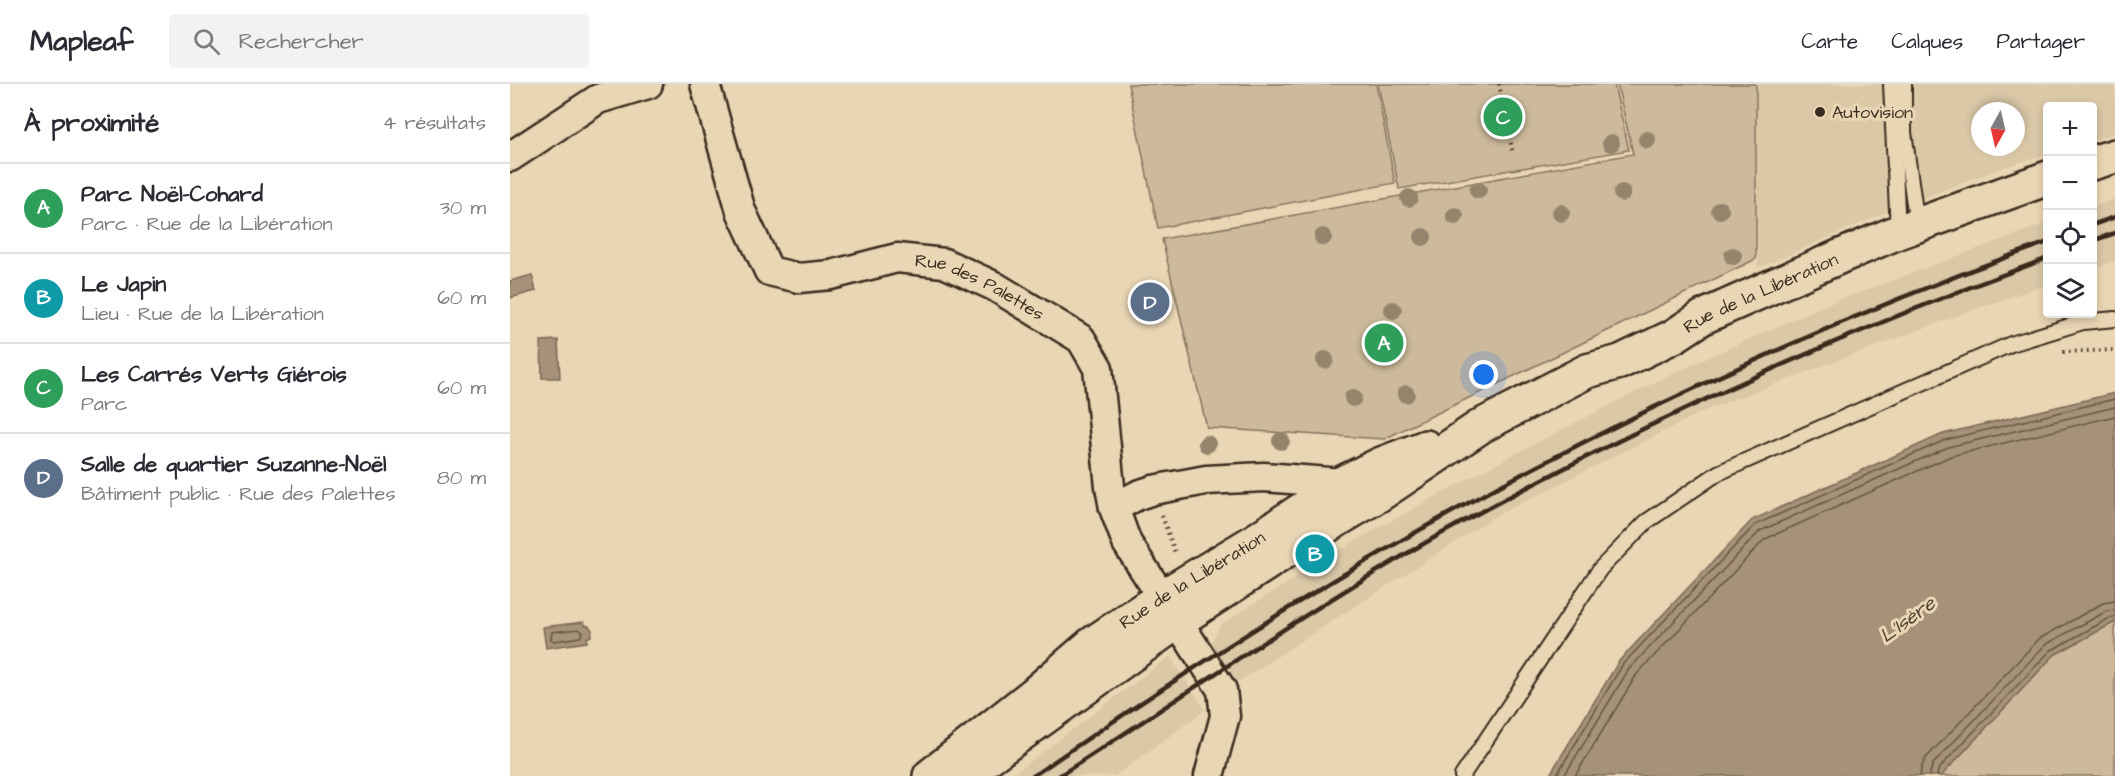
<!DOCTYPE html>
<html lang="fr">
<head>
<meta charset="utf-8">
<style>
  body { margin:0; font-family:"Architects Daughter",sans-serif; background:#f2f2f3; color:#2b2b33 }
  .controls { position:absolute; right:18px; top:18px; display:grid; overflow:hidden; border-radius:6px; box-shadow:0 3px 9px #0003 }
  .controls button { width:54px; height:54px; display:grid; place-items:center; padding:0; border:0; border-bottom:2px solid #e1e1e2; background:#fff; color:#2b2b33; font:30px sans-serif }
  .compass { position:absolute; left:1461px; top:18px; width:54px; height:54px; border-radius:50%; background:#fff; box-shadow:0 3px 9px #0003; rotate:188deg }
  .you { position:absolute; left:974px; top:291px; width:21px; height:21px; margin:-15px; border:4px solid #fff; border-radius:50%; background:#1a73e8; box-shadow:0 0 0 9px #1a73e833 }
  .badge { display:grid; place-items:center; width:39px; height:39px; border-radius:50%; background:#3b2a1e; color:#fff; font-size:20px; font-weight:700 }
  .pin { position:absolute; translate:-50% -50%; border:3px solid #fff; box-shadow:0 2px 6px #0006 }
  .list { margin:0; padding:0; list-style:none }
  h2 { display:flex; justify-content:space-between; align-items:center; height:78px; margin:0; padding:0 24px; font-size:26px }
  h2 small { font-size:20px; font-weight:400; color:#7c7c81 }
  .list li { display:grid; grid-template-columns:39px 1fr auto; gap:18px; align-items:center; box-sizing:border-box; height:90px; padding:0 24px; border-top:2px solid #e1e1e2 }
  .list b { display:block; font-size:22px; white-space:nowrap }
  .list p { margin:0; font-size:20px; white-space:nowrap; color:#7c7c81 }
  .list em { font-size:20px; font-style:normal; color:#7c7c81 }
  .icon { flex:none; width:33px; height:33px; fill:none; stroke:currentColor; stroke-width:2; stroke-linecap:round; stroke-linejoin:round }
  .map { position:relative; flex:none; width:1605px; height:692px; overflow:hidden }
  header { display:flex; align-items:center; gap:36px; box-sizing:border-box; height:84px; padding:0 30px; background:#fff; border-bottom:2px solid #e1e1e2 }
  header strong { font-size:28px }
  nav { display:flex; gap:33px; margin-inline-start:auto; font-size:21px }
  .search { width:420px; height:54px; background:#f2f2f3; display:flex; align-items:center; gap:15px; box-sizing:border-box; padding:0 21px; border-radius:6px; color:#7c7c81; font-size:22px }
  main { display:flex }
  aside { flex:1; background:#fff }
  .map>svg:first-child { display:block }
  .built { fill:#dac8a7; fill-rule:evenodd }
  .green { fill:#cdba9c; stroke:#84725d; stroke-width:1.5 }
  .water { fill:#a59279; stroke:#7b6855; stroke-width:1.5 }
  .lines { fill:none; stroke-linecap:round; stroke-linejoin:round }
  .shore { stroke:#655442; stroke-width:1.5 }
  .lane-casing { stroke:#3b2a1e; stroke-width:18 }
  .street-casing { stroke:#3b2a1e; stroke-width:33 }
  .secondary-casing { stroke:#3b2a1e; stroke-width:38 }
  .path { stroke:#3b2a1e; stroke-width:4; stroke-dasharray:1.5 4.5; stroke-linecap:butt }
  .lane { stroke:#e9d6b4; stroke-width:14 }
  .street { stroke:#e9d6b4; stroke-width:28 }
  .secondary { stroke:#e9d6b4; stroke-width:33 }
  .rail { stroke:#3b2a1e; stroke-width:4.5 }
  .tree { fill:#95846c }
  .poi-dot { fill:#3b2a1e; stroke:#e9d6b4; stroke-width:2 }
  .labels { text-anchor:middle; stroke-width:6; stroke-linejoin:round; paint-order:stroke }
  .poi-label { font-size:18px; fill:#3b2a1e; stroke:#e9d6b4; text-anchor:start }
  .street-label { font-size:18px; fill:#3b2a1e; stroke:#e9d6b4 }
  .water-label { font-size:20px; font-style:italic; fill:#503f30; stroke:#e9d6b4 }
</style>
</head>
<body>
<header>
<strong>Mapleaf</strong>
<div class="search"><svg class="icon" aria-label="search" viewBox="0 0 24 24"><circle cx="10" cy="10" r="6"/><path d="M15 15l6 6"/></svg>Rechercher</div>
<nav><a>Carte</a><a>Calques</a><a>Partager</a></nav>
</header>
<main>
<aside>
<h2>À proximité<small>4 résultats</small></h2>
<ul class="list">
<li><span class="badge" style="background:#2e9e5b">A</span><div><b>Parc Noël-Cohard</b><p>Parc · Rue de la Libération</p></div><em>30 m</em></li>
<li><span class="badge" style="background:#0f9aa8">B</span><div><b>Le Japin</b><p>Lieu · Rue de la Libération</p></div><em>60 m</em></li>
<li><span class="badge" style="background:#2e9e5b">C</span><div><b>Les Carrés Verts Giérois</b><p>Parc</p></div><em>60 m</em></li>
<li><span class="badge" style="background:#5c6f8a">D</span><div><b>Salle de quartier Suzanne-Noël</b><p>Bâtiment public · Rue des Palettes</p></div><em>80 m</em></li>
</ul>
</aside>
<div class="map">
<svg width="1605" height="692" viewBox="0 0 1605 692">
  <rect width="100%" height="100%" fill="#e9d6b4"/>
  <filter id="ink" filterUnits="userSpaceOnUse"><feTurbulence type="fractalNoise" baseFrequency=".0167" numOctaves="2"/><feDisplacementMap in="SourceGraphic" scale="12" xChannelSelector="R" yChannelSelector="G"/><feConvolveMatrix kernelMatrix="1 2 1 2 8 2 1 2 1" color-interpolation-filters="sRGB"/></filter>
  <g filter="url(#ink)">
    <!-- built -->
    <g class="built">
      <path d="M1246,0H1605V49L1583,56L1582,22H1538L1537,70L1488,85L1377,128L1248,184ZM1470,27H1506V63H1470Z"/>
      <polygon points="1605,115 1605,177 1583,185 1583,123"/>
      <polygon points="1537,139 1537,200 1449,231 1196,326 984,433 723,601 699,564 711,540 855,451 995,375 1159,291 1313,222"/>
      <polygon points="660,572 695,626 605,692 501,692"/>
    </g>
    <!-- green -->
    <g class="green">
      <polygon points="618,0 866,0 885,99 648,144"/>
      <polygon points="868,0 1104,0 1119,66 889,105"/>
      <polygon points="1107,0 1246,0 1246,175 874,355 697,344 652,155 1123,70"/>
      <polygon points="1605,538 1605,692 1431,692 1544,571"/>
    </g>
    <!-- water -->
    <g class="water">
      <polygon points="22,191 26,207 0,214 0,197"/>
      <polygon points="48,256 50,294 32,294 31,257"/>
      <polygon points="1605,309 1605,538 1544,571 1431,692 1039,692 1109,577 1242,436 1433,350"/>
      <polygon points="74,538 75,541 79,542 82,546 81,552 77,554 77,558 36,564 33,543"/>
    </g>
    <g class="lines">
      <!-- shore -->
      <g class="shore">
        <polygon points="69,545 73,548 70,553 44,557 41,555 42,548"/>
        <polyline points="1046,692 1113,580 1245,441 1435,356 1605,315"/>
        <polyline points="1054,692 1119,585 1250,447 1438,363 1605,323"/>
        <polyline points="1065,692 1127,590 1255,455 1441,372 1605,332"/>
        <polyline points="1410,692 1412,682 1416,674 1529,555 1593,519 1605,517"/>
        <polyline points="1419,692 1423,680 1535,561 1597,527 1605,526"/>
        <polyline points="1427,692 1428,687 1434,679 1540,567 1600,534 1605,533"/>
      </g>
      <!-- lane casing -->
      <g class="lane-casing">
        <g id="lane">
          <polyline points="1381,0 1388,148"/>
          <polyline points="1394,0 1394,48 1407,141"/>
          <polyline points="952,692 1090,485 1136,438 1208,389 1501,260 1573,238 1605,235"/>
        </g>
      </g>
      <!-- street casing -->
      <g class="street-casing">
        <g id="street">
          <path id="s1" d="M195,0L231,127L259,187L289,194L321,191L387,174L434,179L484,202L571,255L588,284L600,403L604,424L617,459L712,606L715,632L699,692"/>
          <polyline points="0,73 88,15 138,0"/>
          <polyline points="604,424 628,411 643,406 696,396 754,393 832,399"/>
        </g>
      </g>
      <!-- secondary casing -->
      <g class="secondary-casing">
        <g id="secondary">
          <polyline points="1582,79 1605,72"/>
          <path id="s2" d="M420,692L524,610L582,560L652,513L740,460L832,399L869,381L916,363"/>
          <path id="s3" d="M453,692L668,537L785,461L870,410L971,342L1077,287L1110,278L1164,252L1193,233L1331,172L1388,148L1538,94"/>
        </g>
      </g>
      <!-- path -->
      <g class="path">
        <polyline points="989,0 1003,70"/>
        <polyline points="1553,268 1605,266"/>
        <polyline points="652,432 666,471"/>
      </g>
      <!-- lane -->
      <use href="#lane" class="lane"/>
      <!-- street -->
      <use href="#street" class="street"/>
      <!-- secondary -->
      <use href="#secondary" class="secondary"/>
      <!-- rail -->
      <g class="rail">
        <polyline points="1582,141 1605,133"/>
        <polyline points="1582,157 1605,149"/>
        <path d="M523,692C661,597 802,505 949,424C1138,320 1334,231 1538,158"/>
        <path d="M549,692C683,606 814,514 954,437C1141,335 1337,247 1538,174"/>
      </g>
    </g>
    <!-- trees -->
    <g class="tree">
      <circle cx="1137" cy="56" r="9"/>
      <circle cx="1101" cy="59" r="9"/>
      <circle cx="968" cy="106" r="9"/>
      <circle cx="1112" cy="109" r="9"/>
      <circle cx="899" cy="114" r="9"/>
      <circle cx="1210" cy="126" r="9"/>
      <circle cx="1051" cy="129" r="9"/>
      <circle cx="945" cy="132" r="9"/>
      <circle cx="813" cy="153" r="9"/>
      <circle cx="913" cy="153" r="9"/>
      <circle cx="1223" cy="172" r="9"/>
      <circle cx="883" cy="226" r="9"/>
      <circle cx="815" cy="276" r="9"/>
      <circle cx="896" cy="310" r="9"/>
      <circle cx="843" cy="314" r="9"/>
      <circle cx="771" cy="357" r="9"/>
      <circle cx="697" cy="360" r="9"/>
    </g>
  </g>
  <!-- markers -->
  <circle class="poi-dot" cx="1310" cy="28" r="6"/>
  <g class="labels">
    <!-- poi labels -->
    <g class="poi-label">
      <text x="1322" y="34">Autovision</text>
    </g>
    <!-- street labels -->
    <g class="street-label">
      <text dy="6" stroke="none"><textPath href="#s1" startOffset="418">Rue des Palettes</textPath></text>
      <text dy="6" stroke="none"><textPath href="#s3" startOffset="936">Rue de la Libération</textPath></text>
      <text dy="6" stroke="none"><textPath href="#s2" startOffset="328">Rue de la Libération</textPath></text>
    </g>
    <!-- water labels -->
    <g class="water-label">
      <text transform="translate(1397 535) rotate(-36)" y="7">L'Isère</text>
    </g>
  </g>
</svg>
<div class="controls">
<button>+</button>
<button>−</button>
<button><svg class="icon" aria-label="locate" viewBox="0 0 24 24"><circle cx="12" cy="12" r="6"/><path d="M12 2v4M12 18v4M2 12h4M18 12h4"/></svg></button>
<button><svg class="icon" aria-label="layers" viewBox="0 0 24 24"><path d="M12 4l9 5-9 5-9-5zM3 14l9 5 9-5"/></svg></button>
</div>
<svg class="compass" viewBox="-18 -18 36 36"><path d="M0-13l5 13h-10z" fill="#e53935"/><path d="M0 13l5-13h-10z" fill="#7c7c81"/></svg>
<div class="you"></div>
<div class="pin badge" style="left:874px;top:259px;background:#2e9e5b">A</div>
<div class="pin badge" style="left:805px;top:470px;background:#0f9aa8">B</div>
<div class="pin badge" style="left:993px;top:33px;background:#2e9e5b">C</div>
<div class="pin badge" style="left:640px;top:218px;background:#5c6f8a">D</div>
</div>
</main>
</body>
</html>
